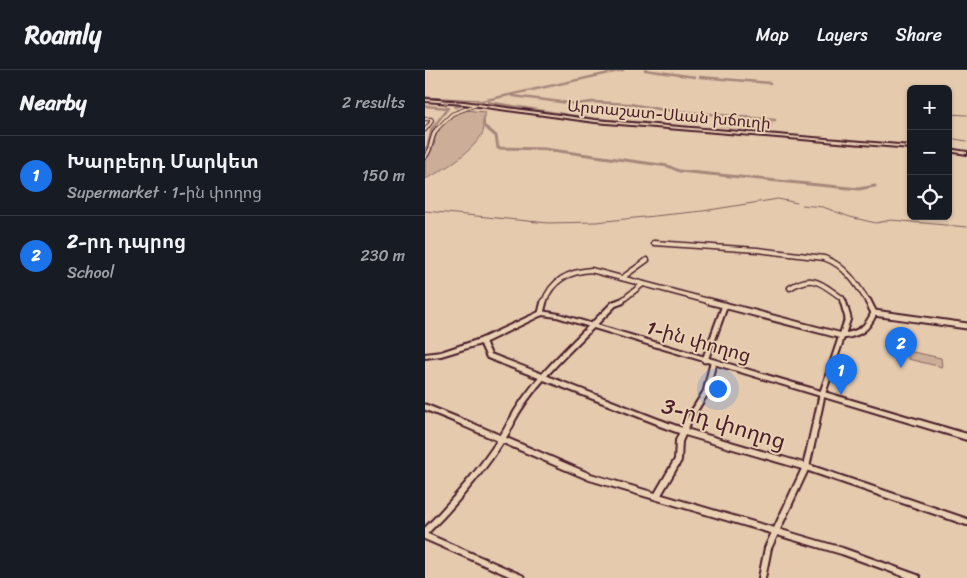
<!DOCTYPE html>
<html lang="en">
<head>
<meta charset="utf-8">
<style>
  body { margin:0; font-family:Sriracha,"Noto Sans Armenian",sans-serif; background:#242831; color:#f1f3f6 }
  .controls { position:absolute; right:15px; top:15px; display:grid; overflow:hidden; border-radius:8px; box-shadow:0 1px 4px #0004 }
  .controls button { width:45px; height:45px; display:grid; place-items:center; padding:0; border:0; border-bottom:1px solid #363941; background:#171b24; color:#f1f3f6; font:25px sans-serif }
  .you { position:absolute; left:292px; top:318px; width:18px; height:18px; margin:-12px; border:4px solid #fff; border-radius:50%; background:#1a73e8; box-shadow:0 0 0 8px #1a73e833 }
  .badge { display:grid; place-items:center; width:32px; height:32px; border-radius:50%; background:#1a73e8; color:#fff; font-size:16px; font-weight:700 }
  .pin { position:absolute; translate:-50% -41px; filter:drop-shadow(0 1px 2px #0008) }
  .pin::after { content:''; position:absolute; top:26px; width:18px; height:15px; background:inherit; clip-path:polygon(0 0,100% 0,50% 100%) }
  .list { margin:0; padding:0; list-style:none }
  h2 { display:flex; justify-content:space-between; align-items:center; height:65px; margin:0; padding:0 20px; font-size:21px }
  h2 small { font-size:16px; font-weight:400; color:#9ea1a6 }
  .list li { display:grid; grid-template-columns:32px 1fr auto; gap:15px; align-items:center; box-sizing:border-box; height:80px; padding:0 20px; border-top:1px solid #363941 }
  .list b { display:block; font-size:19px; white-space:nowrap }
  .list p { margin:0; font-size:16px; white-space:nowrap; color:#9ea1a6 }
  .list em { font-size:16px; font-style:normal; color:#9ea1a6 }
  .icon { flex:none; width:28px; height:28px; fill:none; stroke:currentColor; stroke-width:2; stroke-linecap:round; stroke-linejoin:round }
  .map { position:relative; flex:none; width:542px; height:508px; overflow:hidden }
  header { display:flex; align-items:center; gap:30px; box-sizing:border-box; height:70px; padding:0 25px; background:#171b24; border-bottom:1px solid #363941 }
  header strong { font-size:24px }
  nav { display:flex; gap:28px; margin-inline-start:auto; font-size:18px }
  main { display:flex }
  aside { flex:1; background:#171b24 }
  .map>svg:first-child { display:block }
  .built { fill:#d8bba3 }
  .green { fill:#cbad98; stroke:#8a6662 }
  .lines { fill:none; stroke-linecap:round; stroke-linejoin:round }
  .stream { stroke:#825d5a; stroke-width:1 }
  .canal-far1 { stroke:#a7867a; stroke-width:2.5 }
  .canal { stroke:#a7867a; stroke-width:3 }
  .street-far4-casing { stroke:#4a1f2b; stroke-width:4.5 }
  .street-far3-casing { stroke:#4a1f2b; stroke-width:5.5 }
  .street-far2-casing { stroke:#4a1f2b; stroke-width:7 }
  .street-far1-casing { stroke:#4a1f2b; stroke-width:9 }
  .street-casing { stroke:#4a1f2b; stroke-width:10 }
  .secondary-casing { stroke:#4a1f2b; stroke-width:4 }
  .primary-casing { stroke:#4a1f2b; stroke-width:4 }
  .street-far4 { stroke:#ebd1b3; stroke-width:2.5 }
  .street-far3 { stroke:#ebd1b3; stroke-width:3 }
  .street-far2 { stroke:#ebd1b3; stroke-width:4 }
  .street-far1 { stroke:#ebd1b3; stroke-width:5 }
  .street { stroke:#ebd1b3; stroke-width:6 }
  .secondary { fill:#ebd1b3; fill-rule:evenodd }
  .primary { fill:#ebd1b3; fill-rule:evenodd }
  .labels { text-anchor:middle; stroke-width:4; stroke-linejoin:round; paint-order:stroke }
  .far-street-label { font-size:16px; fill:#4a1f2b; stroke:#ebd1b3 }
  .street-label { font-size:19px; fill:#4a1f2b; stroke:#ebd1b3 }
  .near-street-label { font-size:22px; fill:#4a1f2b; stroke:#ebd1b3 }
</style>
</head>
<body>
<header>
<strong>Roamly</strong>
<nav><a>Map</a><a>Layers</a><a>Share</a></nav>
</header>
<main>
<aside>
<h2>Nearby<small>2 results</small></h2>
<ul class="list">
<li><span class="badge">1</span><div><b>Խարբերդ Մարկետ</b><p>Supermarket · 1-ին փողոց</p></div><em>150 m</em></li>
<li><span class="badge">2</span><div><b>2-րդ դպրոց</b><p>School</p></div><em>230 m</em></li>
</ul>
</aside>
<div class="map">
<svg width="542" height="508" viewBox="0 0 542 508">
  <rect width="100%" height="100%" fill="#e5caae"/>
  <filter id="ink" filterUnits="userSpaceOnUse"><feTurbulence type="fractalNoise" baseFrequency=".02" numOctaves="2"/><feDisplacementMap in="SourceGraphic" scale="10" xChannelSelector="R" yChannelSelector="G"/><feConvolveMatrix kernelMatrix="1 2 1 2 8 2 1 2 1" color-interpolation-filters="sRGB"/></filter>
  <g filter="url(#ink)">
    <!-- built -->
    <polygon class="built" points="309,47 350,51 344,62 289,59"/>
    <!-- green -->
    <g class="green">
      <path d="M40,40L60,42C59,49 60,56 58,62C51,79 17,102 0,109V87L10,73L8,64L29,43Z"/>
      <polygon points="483,281 516,288 517,297 483,289"/>
    </g>
    <g class="lines">
      <!-- stream -->
      <g class="stream">
        <polyline points="0,27 54,30"/>
        <polyline points="523,44 542,45"/>
        <polyline points="523,68 542,71"/>
        <polyline points="377,135 398,137 425,147 451,153 466,150 542,157"/>
        <polyline points="0,141 123,153 171,152 278,141 353,129 372,133"/>
      </g>
      <!-- canal-far1 -->
      <g class="canal-far1">
        <polyline points="220,0 270,7"/>
        <polyline points="275,7 345,13"/>
        <polyline points="88,26 152,34 167,32 205,34 239,40"/>
        <polyline points="52,32 198,0"/>
        <polyline points="63,32 168,49 222,53"/>
        <polyline points="0,36 23,38 6,60"/>
        <polyline points="30,37 39,35"/>
        <polyline points="241,40 350,50"/>
        <polyline points="60,42 58,55 64,60"/>
        <polyline points="224,54 288,59"/>
      </g>
      <!-- canal -->
      <g class="canal">
        <polyline points="63,59 71,66 73,78 119,79 243,96 254,101 434,119 450,116"/>
        <polyline points="0,80 3,76 7,59"/>
      </g>
      <!-- street-far4 casing -->
      <g class="street-far4-casing">
        <g id="street-far4">
          <polyline points="0,49 6,49 7,51 0,60"/>
          <polyline points="11,60 27,44 51,35"/>
        </g>
      </g>
      <!-- street-far3 casing -->
      <g class="street-far3-casing">
        <path id="street-far3" d="M0,87C8,78 5,67 12,59"/>
      </g>
      <!-- street-far2 casing -->
      <g class="street-far2-casing">
        <g id="street-far2">
          <path d="M229,173L332,180L399,188C420,195 432,214 443,232"/>
          <polyline points="197,208 222,190"/>
          <path d="M365,218C389,203 396,214 417,228L418,232"/>
          <path d="M119,232C127,210 143,202 166,200L287,232"/>
          <polyline points="195,232 218,214"/>
        </g>
      </g>
      <!-- street-far1 casing -->
      <g class="street-far1-casing">
        <g id="street-far1">
          <path d="M283,231L417,266C434,264 442,259 449,243"/>
          <polyline points="443,231 449,243"/>
          <polyline points="116,243 119,231"/>
          <polyline points="449,243 542,256"/>
          <polyline points="57,271 64,286 239,354"/>
          <polyline points="280,290 300,235"/>
          <polyline points="0,337 42,354"/>
          <path d="M85,354C109,308 153,271 189,234L197,231"/>
          <polyline points="261,354 281,322 288,293"/>
          <polyline points="391,354 397,325 423,248 418,231"/>
        </g>
      </g>
      <!-- street casing -->
      <g class="street-casing">
        <g id="street">
          <polyline points="39,353 165,407 417,481 492,508"/>
          <polyline points="235,353 257,361 381,397 542,452"/>
          <polyline points="232,426 253,390 254,371 262,353"/>
          <path d="M0,462C29,433 67,389 86,353"/>
          <polyline points="0,466 96,508"/>
          <polyline points="337,508 343,478 381,397 391,353"/>
        </g>
      </g>
      <!-- secondary casing -->
      <g class="secondary-casing">
        <polygon id="secondary" points="116,241 134,244 542,364 542,370 132,247 117,245 59,273 16,286 0,288 0,284 16,282 55,269"/>
      </g>
      <!-- primary casing -->
      <g class="primary-casing">
        <g id="primary">
          <polygon points="0,29 39,32 170,50 486,76 486,78 170,52 39,34 0,31"/>
          <polygon points="523,79 542,82 542,84 523,81"/>
        </g>
      </g>
      <!-- street-far4 -->
      <use href="#street-far4" class="street-far4"/>
      <!-- street-far3 -->
      <use href="#street-far3" class="street-far3"/>
      <!-- street-far2 -->
      <use href="#street-far2" class="street-far2"/>
      <!-- street-far1 -->
      <use href="#street-far1" class="street-far1"/>
      <!-- street -->
      <use href="#street" class="street"/>
      <!-- secondary -->
      <use href="#secondary" class="secondary"/>
      <!-- primary -->
      <use href="#primary" class="primary"/>
    </g>
  </g>
  <g class="labels">
    <!-- far-street labels -->
    <g class="far-street-label">
      <text transform="translate(244 44) rotate(5)" y="6">Արտաշատ-Սևան խճուղի</text>
    </g>
    <!-- street labels -->
    <g class="street-label">
      <text transform="translate(274 271) rotate(16)" y="7">1-ին փողոց</text>
    </g>
    <!-- near-street labels -->
    <g class="near-street-label">
      <text transform="translate(299 353) rotate(17)" y="8">3-րդ փողոց</text>
    </g>
  </g>
</svg>
<div class="controls">
<button>+</button>
<button>−</button>
<button><svg class="icon" aria-label="locate" viewBox="0 0 24 24"><circle cx="12" cy="12" r="6"/><path d="M12 2v4M12 18v4M2 12h4M18 12h4"/></svg></button>
</div>
<div class="you"></div>
<div class="pin badge" style="left:416px;top:325px">1</div>
<div class="pin badge" style="left:476px;top:298px">2</div>
</div>
</main>
</body>
</html>
